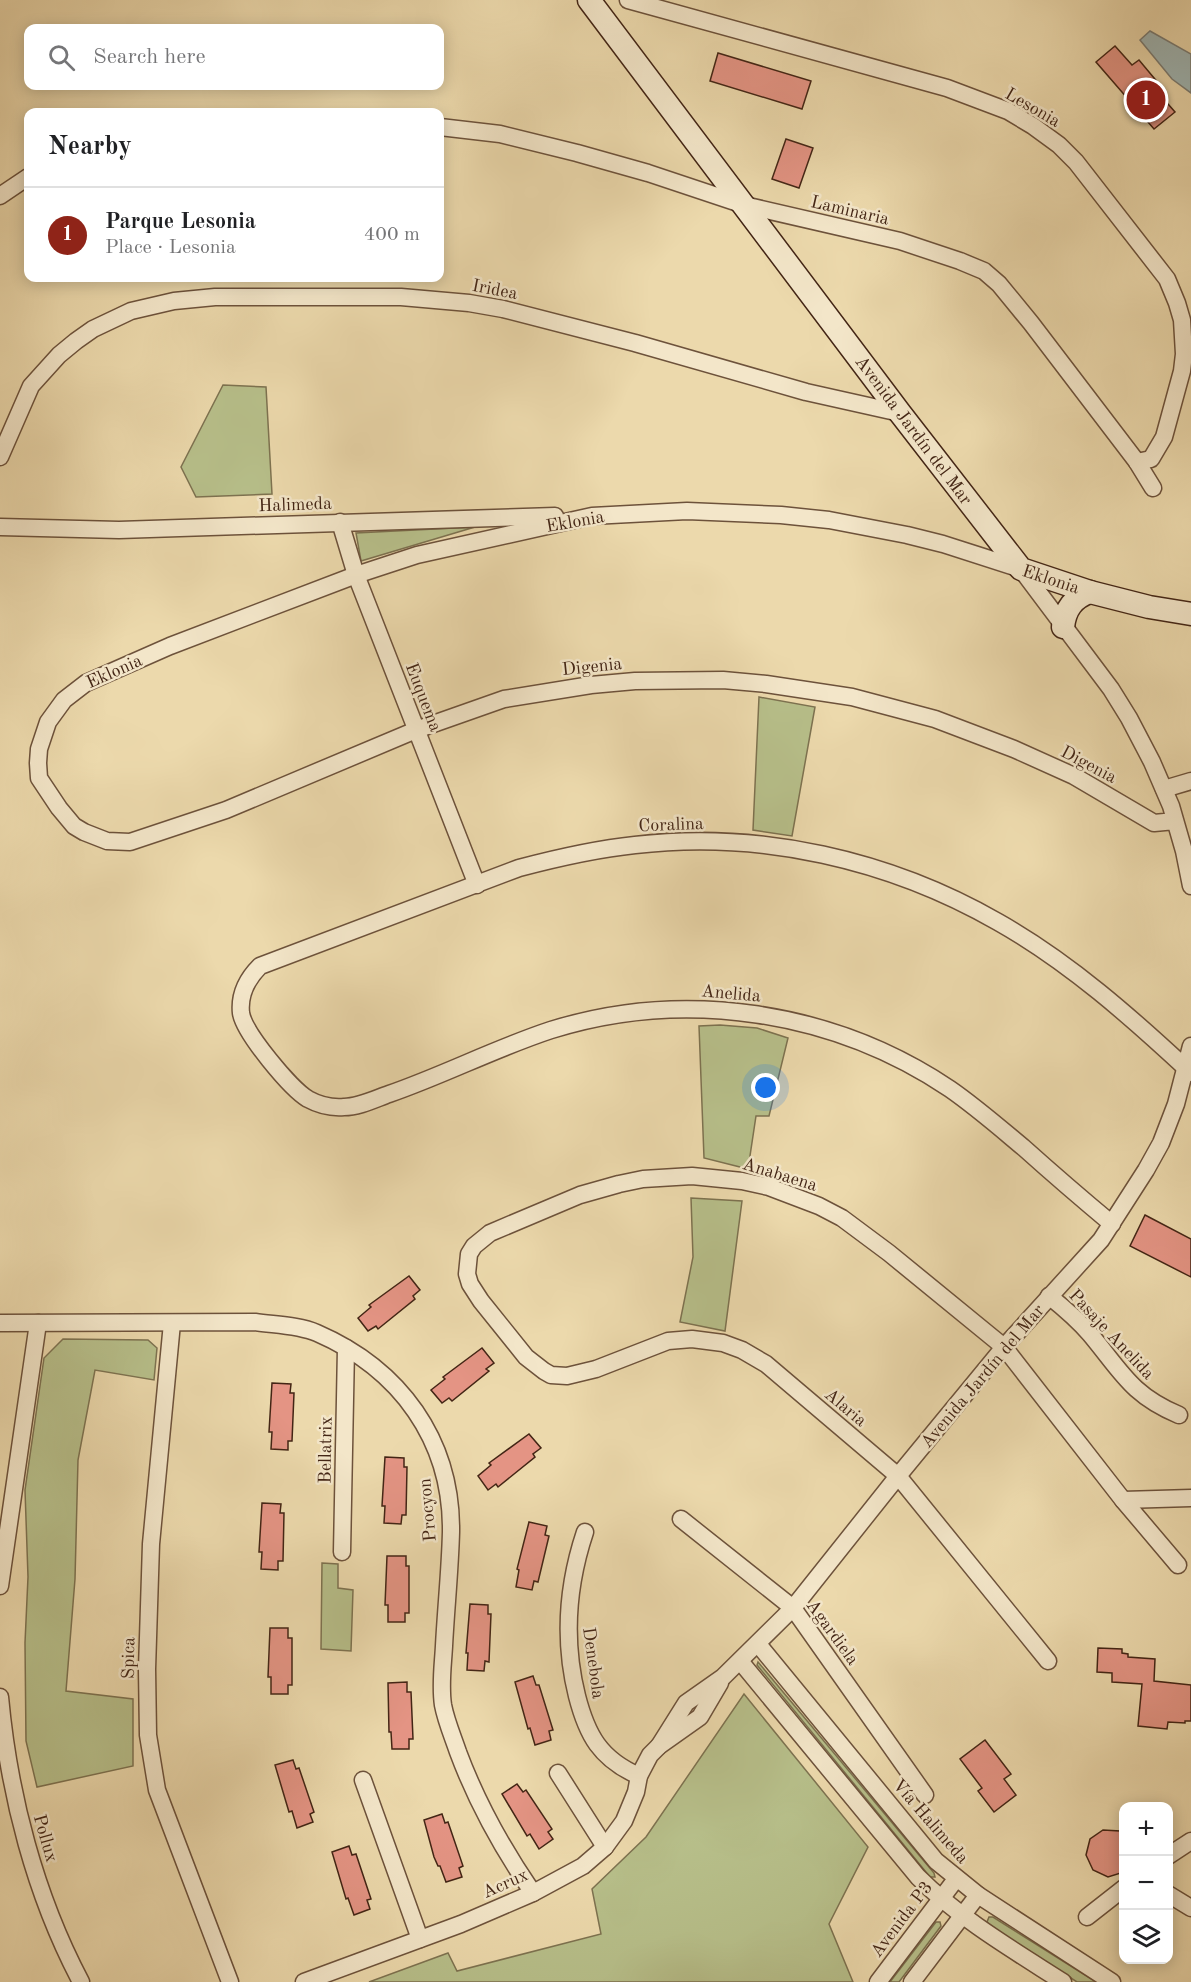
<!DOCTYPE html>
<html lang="en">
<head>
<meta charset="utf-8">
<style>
  body { margin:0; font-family:"Old Standard TT",serif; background:#f6f6f6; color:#202124 }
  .controls { position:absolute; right:18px; bottom:18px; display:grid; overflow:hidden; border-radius:12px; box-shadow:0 3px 15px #0003 }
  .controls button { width:54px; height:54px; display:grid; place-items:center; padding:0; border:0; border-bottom:2px solid #e0e0e0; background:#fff; color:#202124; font:30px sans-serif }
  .you { position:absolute; left:766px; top:1088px; width:21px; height:21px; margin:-15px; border:4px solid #fff; border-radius:50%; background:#1a73e8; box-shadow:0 0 0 9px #1a73e833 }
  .badge { display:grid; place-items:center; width:39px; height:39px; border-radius:50%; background:#8f2418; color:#fff; font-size:20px; font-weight:700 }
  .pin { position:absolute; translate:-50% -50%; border:3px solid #fff; box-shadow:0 2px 6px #0006 }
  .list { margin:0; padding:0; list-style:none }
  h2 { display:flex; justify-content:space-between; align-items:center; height:78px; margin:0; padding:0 24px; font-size:26px }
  h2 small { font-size:20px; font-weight:400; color:#757577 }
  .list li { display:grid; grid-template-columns:39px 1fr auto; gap:18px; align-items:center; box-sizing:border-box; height:96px; padding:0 24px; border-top:2px solid #e0e0e0 }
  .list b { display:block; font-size:22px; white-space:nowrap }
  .list p { margin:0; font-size:20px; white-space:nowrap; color:#757577 }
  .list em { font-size:20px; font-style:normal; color:#757577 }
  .icon { flex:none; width:33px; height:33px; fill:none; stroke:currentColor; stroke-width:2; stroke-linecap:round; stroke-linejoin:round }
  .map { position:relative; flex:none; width:1191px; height:1982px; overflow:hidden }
  .search { position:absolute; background:#fff; box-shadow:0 3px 15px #0003; left:24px; top:24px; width:420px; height:66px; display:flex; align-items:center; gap:15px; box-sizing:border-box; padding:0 21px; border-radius:12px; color:#757577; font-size:22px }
  .panel { position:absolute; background:#fff; box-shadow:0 3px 15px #0003; left:24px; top:108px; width:420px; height:174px; border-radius:12px }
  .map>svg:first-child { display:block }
  .green { fill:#b7bf8a; stroke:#7d7250; stroke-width:1.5 }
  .water { fill:#9fb7b6; stroke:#7a7d76; stroke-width:1.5 }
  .building { fill:#e49484; stroke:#432515; stroke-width:1.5 }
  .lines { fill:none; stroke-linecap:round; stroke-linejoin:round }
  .street-casing { stroke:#6d523b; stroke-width:19 }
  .secondary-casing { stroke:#432515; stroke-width:25 }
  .street { stroke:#f3e6c9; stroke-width:16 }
  .secondary { stroke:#f3e6c9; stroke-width:22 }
  .labels { text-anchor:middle; stroke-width:5; stroke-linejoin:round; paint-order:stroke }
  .street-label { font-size:18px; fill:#432515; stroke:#f3e6c9 }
</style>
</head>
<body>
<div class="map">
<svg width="1191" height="1982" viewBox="0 0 1191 1982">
  <rect width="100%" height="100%" fill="#ecd9ac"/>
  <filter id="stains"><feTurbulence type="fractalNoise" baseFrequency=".00333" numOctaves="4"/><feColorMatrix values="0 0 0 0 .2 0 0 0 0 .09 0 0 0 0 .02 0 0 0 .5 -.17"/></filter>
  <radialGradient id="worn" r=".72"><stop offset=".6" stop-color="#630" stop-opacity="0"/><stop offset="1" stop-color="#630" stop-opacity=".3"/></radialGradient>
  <!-- green -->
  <g class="green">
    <polygon points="223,385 266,387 272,494 196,497 181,467"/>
    <polygon points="475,527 361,561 356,533"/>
    <polygon points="759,697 815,707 792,836 753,830"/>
    <polygon points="720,1025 757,1028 788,1038 769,1116 756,1116 748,1169 704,1158 699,1026"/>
    <polygon points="691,1198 742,1201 725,1331 680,1322 693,1257"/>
    <polygon points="63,1339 148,1340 157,1348 154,1380 95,1370 78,1460 75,1579 66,1691 133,1699 133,1766 37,1787 26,1741 25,1643 28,1577 25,1490 44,1358"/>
    <polygon points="322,1563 338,1564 338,1588 353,1590 351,1651 321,1649"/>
    <polygon points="758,1662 934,1873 935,1877 930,1877 757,1665"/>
    <polygon points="744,1694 868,1847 829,1924 853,1982 369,1982 448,1953 457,1971 601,1934 592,1889 646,1837"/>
    <polygon points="989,1917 993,1917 1096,1982 1077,1982 989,1925 987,1922"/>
    <polygon points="936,1922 940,1922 941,1926 899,1982 890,1982"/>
  </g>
  <!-- water -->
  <polygon class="water" points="1150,31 1191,54 1191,93 1172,79 1140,40"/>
  <!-- building -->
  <g class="building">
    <polygon points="1115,46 1132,65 1139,60 1159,84 1154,88 1175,112 1154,129 1096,62"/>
    <polygon points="718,53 811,81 802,109 710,81"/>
    <polygon points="786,139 813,148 799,188 772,179"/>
    <polygon points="1145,1215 1191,1239 1191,1277 1130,1246"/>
    <polygon points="409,1276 420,1290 413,1296 415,1299 378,1329 376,1326 368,1331 358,1318 371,1307 369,1305"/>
    <polygon points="482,1348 494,1363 486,1369 489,1371 452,1401 449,1398 442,1403 431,1390 445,1379 443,1377"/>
    <polygon points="272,1383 291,1384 290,1393 294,1393 292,1441 288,1441 288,1450 271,1449 272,1432 269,1432"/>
    <polygon points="529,1434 541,1448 533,1454 535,1457 498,1487 496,1484 488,1490 478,1476 491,1465 489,1463"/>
    <polygon points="385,1457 404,1458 404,1467 407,1467 406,1515 402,1515 401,1524 384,1523 385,1506 382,1506"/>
    <polygon points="262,1503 281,1504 280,1513 284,1513 283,1561 278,1561 278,1570 261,1569 262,1552 259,1552"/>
    <polygon points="529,1522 547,1526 545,1535 549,1536 538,1582 534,1581 532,1590 516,1587 519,1570 517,1569"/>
    <polygon points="387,1556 406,1556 406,1566 409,1566 409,1613 405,1613 405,1622 388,1622 388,1605 385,1605"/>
    <polygon points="470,1604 488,1605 488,1614 491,1614 489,1662 485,1661 484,1671 467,1670 468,1653 466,1653"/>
    <polygon points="270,1628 288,1628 288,1638 292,1638 292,1685 288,1685 288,1694 271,1694 271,1677 268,1677"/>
    <polygon points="1098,1648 1122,1649 1122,1653 1128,1654 1128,1657 1155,1659 1154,1681 1191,1685 1191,1721 1185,1721 1185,1723 1168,1722 1167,1729 1138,1726 1142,1684 1112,1682 1112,1673 1097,1672"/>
    <polygon points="533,1676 536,1685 539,1685 553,1730 549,1731 551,1740 535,1745 530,1728 528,1729 515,1682"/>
    <polygon points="407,1682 407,1692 411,1692 413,1739 409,1739 409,1749 392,1749 391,1732 389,1732 388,1683"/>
    <polygon points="985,1740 1011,1774 1004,1779 1016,1795 994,1812 978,1791 982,1788 960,1759"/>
    <polygon points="293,1760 296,1769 299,1768 314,1812 310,1814 313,1822 297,1828 292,1811 289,1812 275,1765"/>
    <polygon points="517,1784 523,1792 526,1790 552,1829 548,1832 553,1839 539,1849 530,1834 527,1836 502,1794"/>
    <polygon points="442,1814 445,1823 448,1822 463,1866 459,1868 462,1877 446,1882 440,1866 438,1866 434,1857 424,1820"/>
    <polygon points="1103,1830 1120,1831 1124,1835 1124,1872 1108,1877 1093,1870 1086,1855 1090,1839"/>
    <polygon points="349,1846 352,1855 356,1854 371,1899 367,1900 370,1909 354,1915 348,1898 346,1899 332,1852"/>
  </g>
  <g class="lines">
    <!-- street casing -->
    <g class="street-casing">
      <g id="street">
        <polyline points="628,0 947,88 1008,111 1033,126 1059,145 1076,162 1167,279 1177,303 1182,320 1184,354 1182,371 1164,437 1151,459 1137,462"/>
        <polyline points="440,127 500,134 577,153 648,173 744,205 900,241 960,261 984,271 999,284 1031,323 1137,462 1153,488"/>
        <polyline points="0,196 28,177"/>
        <polyline points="0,457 31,386 59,355 76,341 93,329 131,311 174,301 215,297 401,297 469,303 503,309 635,343 806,392 900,413"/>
        <polyline points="340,522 356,575 477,885"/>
        <polyline points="0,527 119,530 555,516"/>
        <polyline points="1164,789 1191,781"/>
        <polyline points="1175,821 1154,823 1074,776 1014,749 935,719 852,697 766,684 723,680 635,681 591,685 504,699 416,730 226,810 130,842 107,841 84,832 74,826 59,808 39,778 38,763 39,749 48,722 64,700 86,683 170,646 356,575 417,555 592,516 687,511 781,515 829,520 907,535 943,544 1021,569 1111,689 1129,718 1152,762 1171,806 1184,851 1191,886"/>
        <path d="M1112,1224C1082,1199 1053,1174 1024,1148C1000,1128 976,1107 950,1089C834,1011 685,988 551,1030C496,1048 444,1075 389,1094C375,1099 359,1107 344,1107C332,1108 319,1105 308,1099C291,1089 244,1033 241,1013C239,994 247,979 260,966L519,868C557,858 596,849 635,845C760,830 890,860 998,922C1069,962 1132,1018 1191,1073"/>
        <path d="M1049,1296C1064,1308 1078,1320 1090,1334C1121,1371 1131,1395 1179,1415"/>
        <path d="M0,1323L255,1322C275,1325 298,1325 317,1333C400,1369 452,1440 451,1532C450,1570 446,1608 444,1646C443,1665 440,1685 443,1705C446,1721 453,1737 458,1752C477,1803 502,1848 533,1893"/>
        <polyline points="172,1323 151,1544 147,1669 148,1735 157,1790 230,1982"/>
        <polyline points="1123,1500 1191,1498"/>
        <polyline points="681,1519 793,1608 925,1795"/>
        <path d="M585,1532C567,1586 563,1640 577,1696C587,1735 600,1759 639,1776"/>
        <polyline points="342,1552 346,1348"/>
        <polyline points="0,1586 38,1323"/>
        <polyline points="758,1644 936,1861 978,1895 1112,1982"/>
        <path d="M740,1661L918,1877C960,1919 1013,1950 1063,1982"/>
        <polyline points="1048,1661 898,1476 766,1364 742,1350 723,1343 692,1339 668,1341 596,1369 567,1376 551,1375 544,1371 526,1357 481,1301 470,1284 467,1274 469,1254 474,1246 490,1233 580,1195 619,1184 643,1179 692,1176 742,1181 769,1187 819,1206 842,1218 889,1253 1004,1347 1123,1500 1178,1565"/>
        <path d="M0,1697C9,1795 35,1895 81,1982"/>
        <polyline points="659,1746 686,1703 723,1677 793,1608 898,1476 1004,1347 1101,1240 1146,1170 1161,1143 1176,1104 1191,1046"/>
        <polyline points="558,1773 605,1847"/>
        <polyline points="363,1780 420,1939"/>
        <polyline points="1168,1856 1191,1841"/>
        <polyline points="1168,1894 1191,1908"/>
        <polyline points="1087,1917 1124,1888"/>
        <polyline points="304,1982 461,1924 533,1893 583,1866 605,1847 624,1821 636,1792 639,1776 650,1755 659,1746 700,1717 720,1683"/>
        <polyline points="878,1982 956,1879"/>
        <polyline points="912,1982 978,1895"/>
      </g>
    </g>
    <!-- secondary casing -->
    <g class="secondary-casing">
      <g id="secondary">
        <polyline points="589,0 900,413 1021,569 1090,592 1149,607 1191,614"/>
        <path d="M1063,627C1065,609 1073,598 1090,592"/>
      </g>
    </g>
    <!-- street -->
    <use href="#street" class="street"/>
    <!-- secondary -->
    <use href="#secondary" class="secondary"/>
  </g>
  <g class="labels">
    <!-- street labels -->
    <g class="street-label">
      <text transform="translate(1033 107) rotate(30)" y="6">Lesonia</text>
      <text transform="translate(850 210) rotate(13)" y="6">Laminaria</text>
      <text transform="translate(495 289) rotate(11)" y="6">Iridea</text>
      <text transform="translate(914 430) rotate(53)" y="6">Avenida Jardín del Mar</text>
      <text transform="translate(295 504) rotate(-2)" y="6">Halimeda</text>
      <text transform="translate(575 521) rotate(-10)" y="6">Eklonia</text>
      <text transform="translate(1051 579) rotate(18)" y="6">Eklonia</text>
      <text transform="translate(592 666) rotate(-6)" y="6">Digenia</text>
      <text transform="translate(114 671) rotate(-24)" y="6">Eklonia</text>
      <text transform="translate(424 697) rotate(69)" y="6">Euquema</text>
      <text transform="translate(1089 764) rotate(28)" y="6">Digenia</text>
      <text transform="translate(671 824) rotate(-2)" y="6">Coralina</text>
      <text transform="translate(731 993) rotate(5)" y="6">Anelida</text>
      <text transform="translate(780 1174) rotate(17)" y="6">Anabaena</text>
      <text transform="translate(1112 1334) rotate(47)" y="6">Pasaje Anelida</text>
      <text transform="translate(982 1376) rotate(-50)" y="6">Avenida Jardín del Mar</text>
      <text transform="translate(846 1407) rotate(40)" y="6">Alaria</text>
      <text transform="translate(325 1450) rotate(-89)" y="6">Bellatrix</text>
      <text transform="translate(427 1510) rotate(-95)" y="6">Procyon</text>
      <text transform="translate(833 1632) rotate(54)" y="6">Agardiela</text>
      <text transform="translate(128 1658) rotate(-89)" y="6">Spica</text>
      <text transform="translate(594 1663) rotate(82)" y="6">Denebola</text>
      <text transform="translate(931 1821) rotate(49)" y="6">Vía Halimeda</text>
      <text transform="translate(46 1838) rotate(74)" y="6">Pollux</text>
      <text transform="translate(505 1883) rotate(-24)" y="6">Acrux</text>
      <text transform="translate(901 1919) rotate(-53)" y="6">Avenida P3</text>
    </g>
  </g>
  <rect width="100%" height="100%" filter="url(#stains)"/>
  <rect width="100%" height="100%" fill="url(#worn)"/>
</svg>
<div class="controls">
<button>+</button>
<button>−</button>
<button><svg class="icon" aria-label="layers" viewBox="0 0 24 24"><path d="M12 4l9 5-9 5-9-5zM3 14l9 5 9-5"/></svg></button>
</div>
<div class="you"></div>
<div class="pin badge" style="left:1146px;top:100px">1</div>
<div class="search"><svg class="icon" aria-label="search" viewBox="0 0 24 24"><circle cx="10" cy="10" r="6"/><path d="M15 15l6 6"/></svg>Search here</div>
<section class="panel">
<h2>Nearby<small></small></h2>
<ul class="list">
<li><span class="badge">1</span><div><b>Parque Lesonia</b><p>Place · Lesonia</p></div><em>400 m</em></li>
</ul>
</section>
</div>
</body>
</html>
